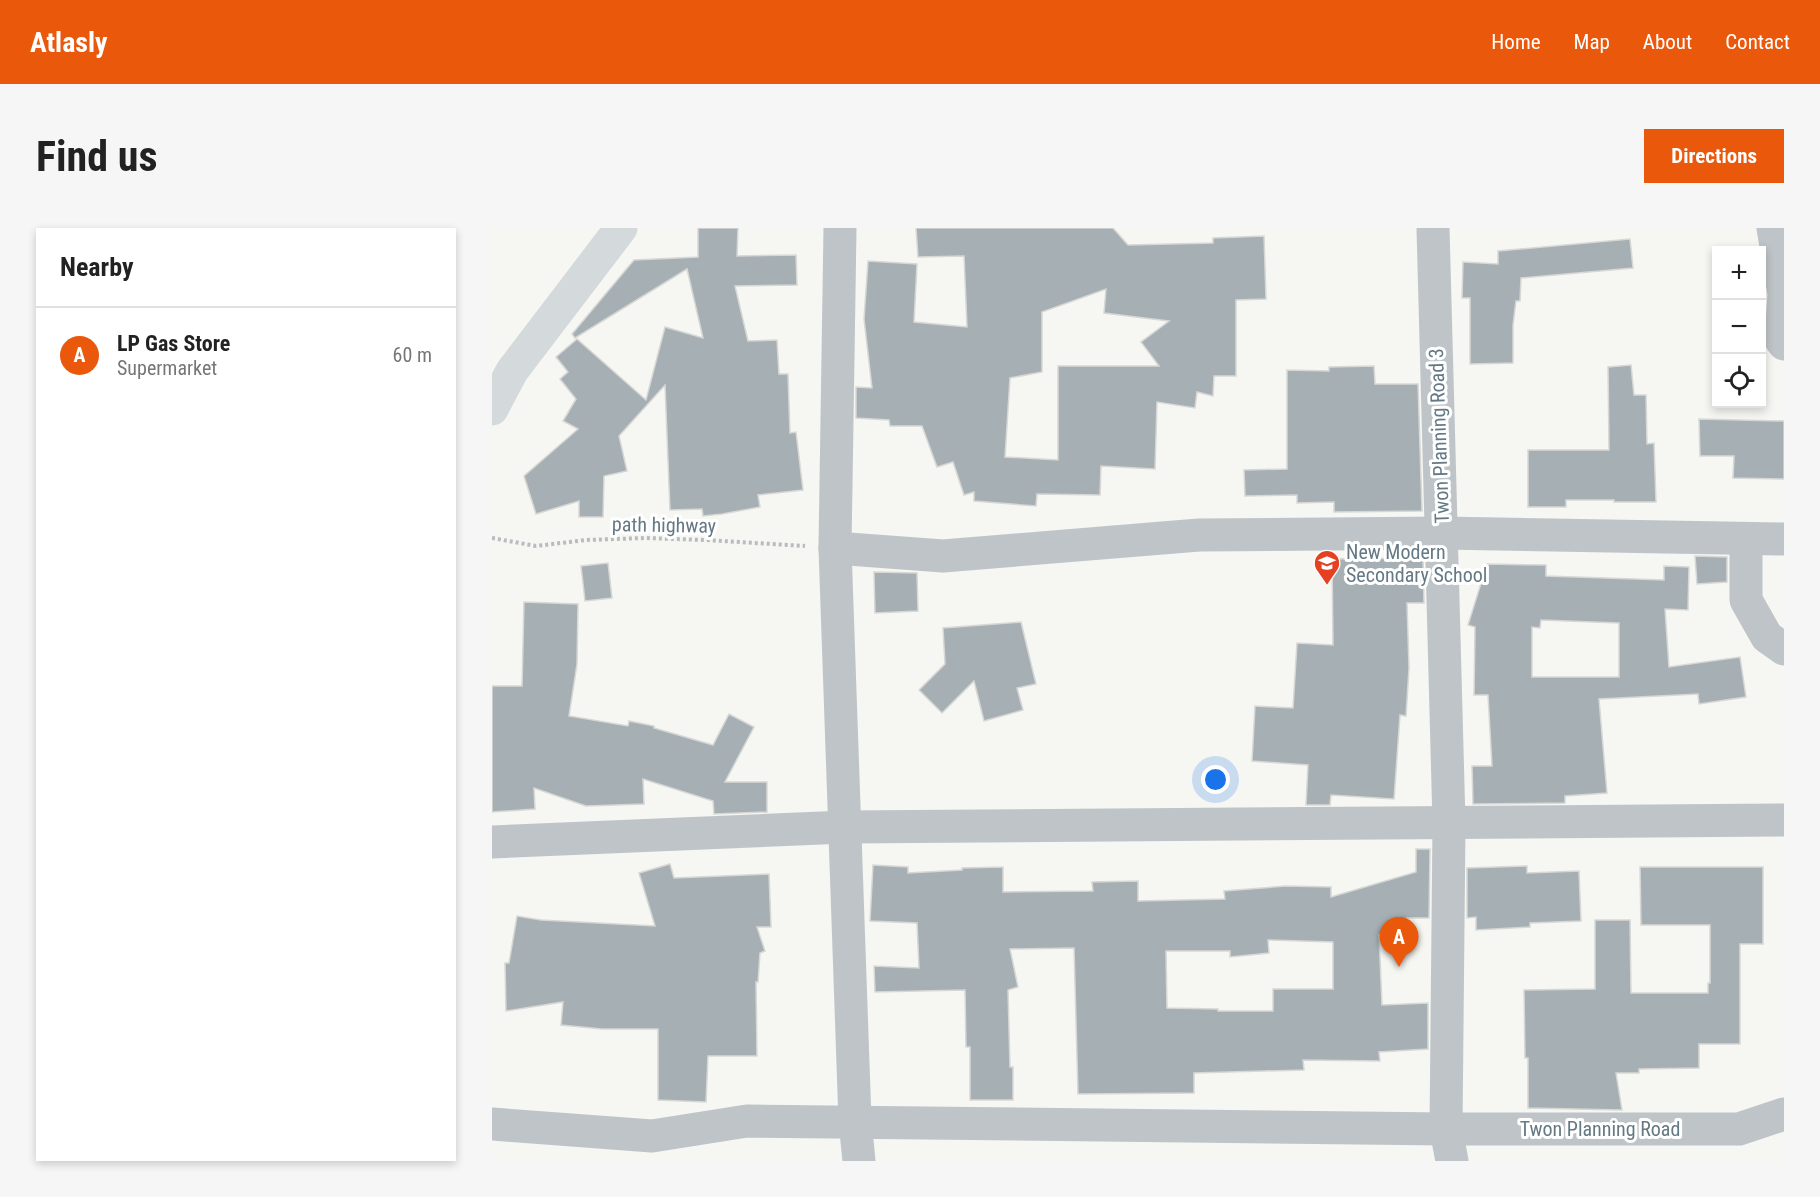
<!DOCTYPE html>
<html lang="en">
<head>
<meta charset="utf-8">
<style>
  body { margin:0; font-family:"Roboto Condensed",sans-serif; background:#f6f6f6; color:#222 }
  .controls { position:absolute; right:18px; top:18px; display:grid; overflow:hidden; border-radius:0px; box-shadow:0 3px 9px #0003 }
  .controls button { width:54px; height:54px; display:grid; place-items:center; padding:0; border:0; border-bottom:2px solid #e0e0e0; background:#fff; color:#222; font:30px sans-serif }
  .you { position:absolute; left:724px; top:552px; width:21px; height:21px; margin:-15px; border:4px solid #fff; border-radius:50%; background:#1a73e8; box-shadow:0 0 0 9px #1a73e833 }
  .badge { display:grid; place-items:center; width:39px; height:39px; border-radius:50%; background:#ea580c; color:#fff; font-size:20px; font-weight:700 }
  .pin { position:absolute; translate:-50% -50px; filter:drop-shadow(0 2px 3px #0008) }
  .pin::after { content:''; position:absolute; top:32px; width:21px; height:18px; background:inherit; clip-path:polygon(0 0,100% 0,50% 100%) }
  .list { margin:0; padding:0; list-style:none }
  h2 { display:flex; justify-content:space-between; align-items:center; height:78px; margin:0; padding:0 24px; font-size:26px }
  h2 small { font-size:20px; font-weight:400; color:#767676 }
  .list li { display:grid; grid-template-columns:39px 1fr auto; gap:18px; align-items:center; box-sizing:border-box; height:96px; padding:0 24px; border-top:2px solid #e0e0e0 }
  .list b { display:block; font-size:22px; white-space:nowrap }
  .list p { margin:0; font-size:20px; white-space:nowrap; color:#767676 }
  .list em { font-size:20px; font-style:normal; color:#767676 }
  .icon { flex:none; width:33px; height:33px; fill:none; stroke:currentColor; stroke-width:2; stroke-linecap:round; stroke-linejoin:round }
  .map { position:relative; flex:none; width:1292px; height:933px; overflow:hidden; border-radius:0px }
  header { display:flex; align-items:center; gap:36px; box-sizing:border-box; height:84px; padding:0 30px; background:#ea580c; color:#fff }
  header strong { font-size:28px }
  nav { display:flex; gap:33px; margin-inline-start:auto; font-size:21px }
  .intro { display:flex; align-items:center; justify-content:space-between; box-sizing:border-box; height:144px; padding:0 36px }
  h1 { margin:0; font-size:42px }
  .button { padding:15px 27px; border-radius:0px; background:#ea580c; color:#fff; font-size:21px; font-weight:700 }
  main { display:flex; gap:36px; padding:0 36px }
  aside { flex:1; background:#fff; border-radius:0px; box-shadow:0 3px 9px #0003 }
  .map>svg:first-child { display:block }
  .building { fill:#a6b0b4; stroke:#d7d7d5; stroke-width:1.5; fill-rule:evenodd }
  .lines { fill:none; stroke-linecap:round; stroke-linejoin:round }
  .path { stroke:#b8bcbe; stroke-width:4; stroke-dasharray:3 3; stroke-linecap:butt }
  .minor { stroke:#bec4c7; stroke-width:33 }
  .major { stroke:#d4d9dc; stroke-width:33 }
  .labels { text-anchor:middle; stroke-width:6; stroke-linejoin:round; paint-order:stroke }
  .street-label { font-size:20px; fill:#647984; stroke:#fff }
  .poi-label { font-size:20px; fill:#647984; stroke:#fff; text-anchor:start }
</style>
</head>
<body>
<header>
<strong>Atlasly</strong>
<nav><a>Home</a><a>Map</a><a>About</a><a>Contact</a></nav>
</header>
<div class="intro"><h1>Find us</h1><a class="button">Directions</a></div>
<main>
<aside>
<h2>Nearby<small></small></h2>
<ul class="list">
<li><span class="badge">A</span><div><b>LP Gas Store</b><p>Supermarket</p></div><em>60 m</em></li>
</ul>
</aside>
<div class="map">
<svg width="1292" height="933" viewBox="0 0 1292 933">
  <rect width="100%" height="100%" fill="#f6f6f2"/>
  <!-- building -->
  <g class="building">
    <polygon points="206,0 246,0 245,28 304,27 305,57 243,58 256,113 285,112 287,146 296,146 298,205 304,204 311,262 266,267 268,279 230,286 211,288 210,281 178,282 173,157 127,208 135,243 112,248 111,289 87,289 87,273 44,286 32,248 86,201 71,193 84,171 68,151 76,144 64,129 85,111 154,172 173,99 211,110 195,41 83,110 80,106 142,32 206,29"/>
    <path d="M424,0H621L636,17L721,15V10L772,8L774,71L744,72V148H722L721,168L705,164L703,180L665,174L663,241L609,238L608,267L545,266L544,278L482,273V264L472,267L461,234L445,239L430,198H398L397,192L364,190V159L380,160L372,91L376,33L425,36L422,94L475,99L472,28L426,29ZM614,61L612,85L677,93L649,114L667,138H566V232L513,229L518,150L550,144V84Z"/>
    <polygon points="1138,11 1141,40 1029,50 1028,73 1024,73 1021,97 1021,135 978,136 978,70 970,70 971,34 1006,36 1006,23"/>
    <polygon points="1139,137 1142,167 1154,167 1155,216 1162,215 1164,274 1122,274 1122,272 1074,272 1074,279 1036,279 1036,222 1117,222 1116,139"/>
    <polygon points="882,138 883,156 926,156 930,283 842,284 842,274 805,275 805,267 753,268 752,242 795,241 795,142 837,143 837,139"/>
    <polygon points="1207,191 1292,193 1292,251 1241,250 1242,228 1208,228"/>
    <polygon points="1203,328 1235,329 1235,354 1205,356"/>
    <polygon points="931,330 932,375 915,375 917,440 914,488 908,487 902,571 839,567 838,577 814,577 816,537 760,533 763,478 801,480 805,415 841,417 840,331"/>
    <polygon points="116,335 120,370 93,373 89,338"/>
    <path d="M995,336L1054,337V348L1172,352V338L1197,339L1196,382L1173,381L1177,439L1248,429L1254,469L1207,476L1206,466L1107,471L1115,565L1073,568V575L981,576L980,538H1000L996,467H982L983,399L976,397ZM1049,392L1127,395V449H1040V399L1048,400Z"/>
    <polygon points="382,344 425,345 426,383 383,385"/>
    <polygon points="32,374 86,376 85,436 77,488 136,498 137,493 162,498 162,500 221,517 237,486 262,499 233,554 275,554 275,584 222,586 221,573 151,551 152,576 94,578 42,560 43,581 0,584 0,458 30,458"/>
    <polygon points="529,394 544,456 525,460 531,482 492,493 482,453 450,485 427,462 453,436 451,400"/>
    <path d="M924,621H938L937,690H915L918,698L887,707L890,777L936,775V821L887,824L888,833L811,832L812,842L702,845V865L586,866L582,720L518,721L526,759L516,762L518,839H521V872H478V819H474L473,762L383,764L382,738L427,740L425,695L378,693L381,637L416,639V645L470,642V640L511,639V664L601,663L600,654L646,653V673L733,671L732,663L794,658L839,659V669L924,644ZM776,712L841,714V761H781V783H726V781L675,780L674,723H738V729L777,725Z"/>
    <polygon points="178,636 182,650 277,646 279,699 265,699 273,723 268,725 266,754 264,754 265,828 216,828 214,874 166,872 166,801 110,801 69,797 71,774 14,783 13,735 17,735 25,688 49,692 163,698 147,645"/>
    <polygon points="1035,638 1035,645 1087,643 1089,693 1038,695 1038,699 984,702 984,689 975,690 975,640"/>
    <polygon points="1148,639 1271,639 1271,716 1248,716 1248,816 1207,816 1207,840 1147,841 1147,845 1124,845 1130,882 1036,880 1036,830 1033,830 1032,762 1103,761 1103,692 1138,692 1139,765 1216,765 1216,755 1218,755 1218,697 1149,697"/>
  </g>
  <g class="lines">
    <!-- path -->
    <polyline class="path" points="0,310 44,318 94,312 153,310 214,312 313,318"/>
    <!-- minor -->
    <g class="minor">
      <polyline points="348,0 343,320 363,893 367,933"/>
      <polyline points="941,0 957,595 954,901 960,933"/>
      <polyline points="1281,0 1292,66 1289,112 1292,116"/>
      <polyline points="1254,312 1254,372 1275,409 1292,421"/>
      <polyline points="343,320 451,328 707,307 950,305 1292,311"/>
      <polyline points="0,614 353,599 1292,592"/>
      <polyline points="0,896 160,908 255,893 954,901 1247,901 1292,886"/>
    </g>
    <!-- major -->
    <polyline class="major" points="0,181 20,143 129,0"/>
  </g>
  <!-- icons -->
  <defs>
    <g id="school-pin" transform="scale(1.35)"><path d="M0 17L-7.5 6A9.5 9.5 0 1 1 7.5 6Z" fill="#e64023" stroke="#fff"/><path d="M0-5L7-2L0 1L-7-2ZM-4 1L0 2.5L4 1V4Q0 6-4 4Z" fill="#fff"/></g>
  </defs>
  <g fill-rule="evenodd">
    <use href="#school-pin" x="835" y="335"/>
  </g>
  <g class="labels">
    <!-- street labels -->
    <g class="street-label">
      <text transform="translate(947 208) rotate(-92)" y="7">Twon Planning Road 3</text>
      <text transform="translate(172 297) rotate(1)" y="7">path highway</text>
      <text x="1108" y="908">Twon Planning Road</text>
    </g>
    <!-- poi labels -->
    <g class="poi-label">
      <text x="854" y="331">New Modern<tspan x="854" dy="23">Secondary School</tspan></text>
    </g>
  </g>
</svg>
<div class="controls">
<button>+</button>
<button>−</button>
<button><svg class="icon" aria-label="locate" viewBox="0 0 24 24"><circle cx="12" cy="12" r="6"/><path d="M12 2v4M12 18v4M2 12h4M18 12h4"/></svg></button>
</div>
<div class="you"></div>
<div class="pin badge" style="left:907px;top:739px">A</div>
</div>
</main>
</body>
</html>
